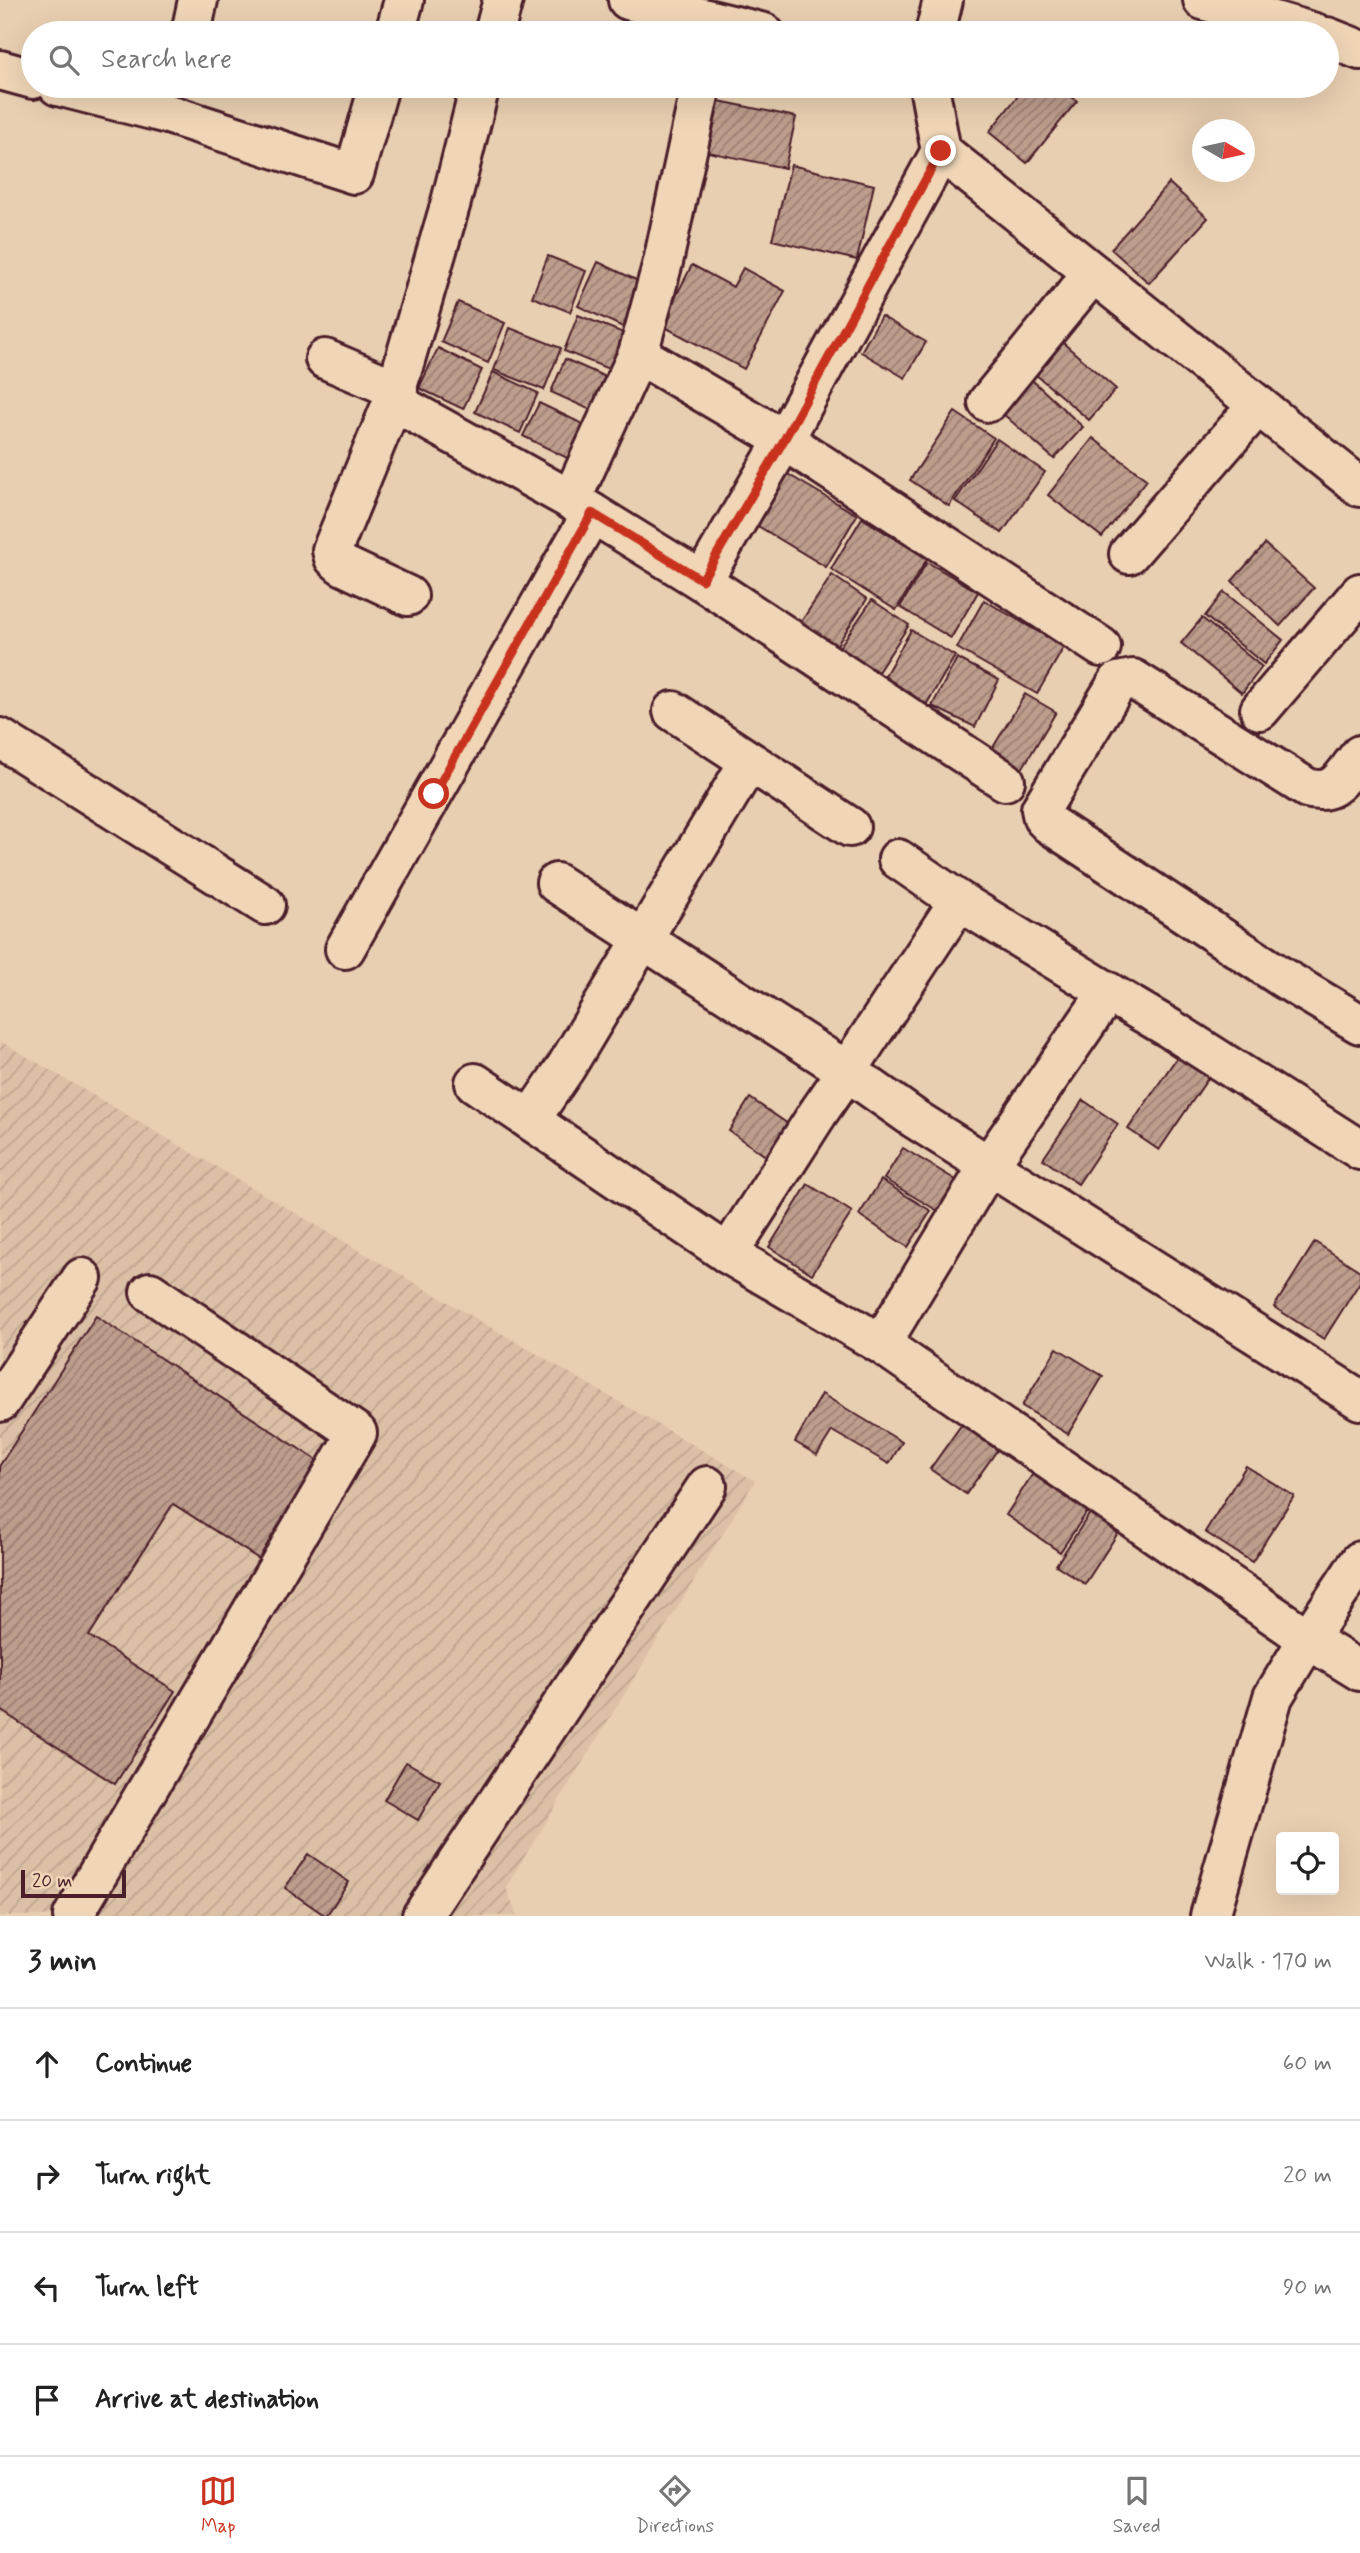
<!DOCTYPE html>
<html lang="en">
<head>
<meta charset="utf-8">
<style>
  body { margin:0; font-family:Mynerve,sans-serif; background:#f2f2f2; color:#222 }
  .controls { position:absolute; right:21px; bottom:21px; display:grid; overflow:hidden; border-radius:7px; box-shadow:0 7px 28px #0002 }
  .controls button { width:63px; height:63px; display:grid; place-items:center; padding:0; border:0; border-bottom:2px solid #e0e0e0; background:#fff; color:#222; font:35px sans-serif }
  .compass { position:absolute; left:1192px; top:119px; width:63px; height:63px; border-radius:50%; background:#fff; box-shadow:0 7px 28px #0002; rotate:99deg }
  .scale { position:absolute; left:21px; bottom:18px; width:105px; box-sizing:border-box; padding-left:7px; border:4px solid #4a1f2b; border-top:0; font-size:19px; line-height:24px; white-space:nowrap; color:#4a1f2b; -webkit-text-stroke:5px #f0d6b7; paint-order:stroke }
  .stop { position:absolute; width:21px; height:21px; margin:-16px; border:5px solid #c8321e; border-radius:50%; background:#fff }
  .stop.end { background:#c8321e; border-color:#fff; box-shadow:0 2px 7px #0008 }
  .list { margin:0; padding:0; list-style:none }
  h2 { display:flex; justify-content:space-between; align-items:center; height:91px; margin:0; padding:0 28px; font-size:30px }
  h2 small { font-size:23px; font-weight:400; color:#767676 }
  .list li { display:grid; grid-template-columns:46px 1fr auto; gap:21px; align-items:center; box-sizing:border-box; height:112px; padding:0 28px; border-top:2px solid #e0e0e0 }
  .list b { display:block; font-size:26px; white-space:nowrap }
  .list em { font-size:23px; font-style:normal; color:#767676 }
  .icon { flex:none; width:38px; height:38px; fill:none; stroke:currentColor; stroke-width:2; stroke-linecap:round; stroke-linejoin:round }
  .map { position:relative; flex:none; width:1360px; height:1916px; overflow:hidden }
  .search { position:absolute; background:#fff; box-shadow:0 7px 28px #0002; left:21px; right:21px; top:21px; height:77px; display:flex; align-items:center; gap:18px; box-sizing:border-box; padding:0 24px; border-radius:38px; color:#767676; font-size:26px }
  .sheet { height:539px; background:#fff }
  nav { display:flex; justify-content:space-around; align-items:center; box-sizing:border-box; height:98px; border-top:2px solid #e0e0e0; background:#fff; font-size:19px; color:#767676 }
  nav a { display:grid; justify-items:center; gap:4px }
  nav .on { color:#c8321e }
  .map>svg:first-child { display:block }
  .industrial { fill:url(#industrial-furrows) }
  .building { fill:url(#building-hatch); stroke:#4a1f2b; stroke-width:2 }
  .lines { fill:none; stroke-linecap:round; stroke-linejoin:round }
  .minor-casing { stroke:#4a1f2b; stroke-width:44 }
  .minor { stroke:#f0d6b7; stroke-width:38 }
  .route { stroke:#c8321e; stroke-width:9 }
</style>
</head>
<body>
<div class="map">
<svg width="1360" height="1916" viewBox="0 0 1360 1916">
  <defs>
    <pattern id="industrial-furrows" width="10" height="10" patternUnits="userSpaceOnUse" patternTransform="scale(1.75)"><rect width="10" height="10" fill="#dcc0a6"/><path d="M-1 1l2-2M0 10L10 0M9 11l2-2" fill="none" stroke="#bea58f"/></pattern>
    <pattern id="building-hatch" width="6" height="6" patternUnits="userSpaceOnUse" patternTransform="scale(1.75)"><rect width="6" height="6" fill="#bd9d8c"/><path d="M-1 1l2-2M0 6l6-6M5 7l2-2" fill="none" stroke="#9c7f73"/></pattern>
  </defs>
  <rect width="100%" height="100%" fill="#e9cfb1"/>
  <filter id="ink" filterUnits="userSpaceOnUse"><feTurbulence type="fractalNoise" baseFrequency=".0143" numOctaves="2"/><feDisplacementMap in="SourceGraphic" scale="14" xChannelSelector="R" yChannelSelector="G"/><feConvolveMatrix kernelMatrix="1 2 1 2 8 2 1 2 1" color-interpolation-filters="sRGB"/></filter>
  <g filter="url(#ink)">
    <!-- industrial -->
    <polygon class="industrial" points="0,1041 755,1481 506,1887 517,1916 0,1916"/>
    <!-- building -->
    <g class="building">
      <polygon points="1026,86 1057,86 1077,101 1027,163 989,132"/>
      <polygon points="719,101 796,117 785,168 708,152"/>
      <polygon points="791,165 874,185 857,260 772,240"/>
      <polygon points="1169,183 1208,218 1149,283 1111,249"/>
      <polygon points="548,256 586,271 570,312 532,297"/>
      <polygon points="598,262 649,286 629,330 578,306"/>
      <polygon points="692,265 733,287 743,268 785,291 744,369 661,325"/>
      <polygon points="458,302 505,323 488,363 441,342"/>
      <polygon points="578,315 626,334 611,370 564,351"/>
      <polygon points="881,316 926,342 905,378 861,352"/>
      <polygon points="510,328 561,348 544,390 494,370"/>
      <polygon points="1062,342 1116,389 1089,420 1035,374"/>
      <polygon points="438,348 482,370 463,409 419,388"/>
      <polygon points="565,359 608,378 593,411 551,392"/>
      <polygon points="493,372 538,393 520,433 475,412"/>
      <polygon points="1032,380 1083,427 1054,459 1002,413"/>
      <polygon points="539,403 589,427 573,461 523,436"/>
      <polygon points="955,412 994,438 949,506 910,480"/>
      <polygon points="1093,438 1147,480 1102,537 1048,495"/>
      <polygon points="997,439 1045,472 1002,533 955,501"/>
      <polygon points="779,469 857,515 826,567 748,520"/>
      <polygon points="862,518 927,559 896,610 831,569"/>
      <polygon points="1265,544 1314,588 1280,626 1232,581"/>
      <polygon points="927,562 978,592 951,638 900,607"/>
      <polygon points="832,575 867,599 833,651 797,628"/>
      <polygon points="1224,592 1283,640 1264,664 1205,616"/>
      <polygon points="872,600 909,625 874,678 836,652"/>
      <polygon points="984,600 1064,647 1037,694 957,648"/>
      <polygon points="1202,618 1262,667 1242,693 1181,643"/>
      <polygon points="911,630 955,656 926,705 883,679"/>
      <polygon points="957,658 999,680 975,727 932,706"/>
      <polygon points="1025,694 1056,712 1022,769 991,751"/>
      <polygon points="1182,1050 1213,1071 1159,1150 1128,1129"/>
      <polygon points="750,1098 797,1130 776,1163 729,1131"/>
      <polygon points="1083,1100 1118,1124 1078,1184 1043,1159"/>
      <polygon points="903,1148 956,1180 938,1211 884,1179"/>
      <polygon points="881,1180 931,1211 908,1247 859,1215"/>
      <polygon points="808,1184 852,1212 812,1274 769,1247"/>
      <polygon points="1315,1242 1360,1271 1360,1282 1324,1339 1274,1307"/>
      <polygon points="96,1316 321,1463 259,1559 173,1504 89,1636 175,1691 115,1784 0,1710 0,1465"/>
      <polygon points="1057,1348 1103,1376 1068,1434 1022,1406"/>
      <polygon points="822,1394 902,1442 889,1464 832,1431 817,1455 795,1442"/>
      <polygon points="962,1424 998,1449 966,1494 930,1469"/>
      <polygon points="1246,1466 1294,1496 1252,1562 1205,1532"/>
      <polygon points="1034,1472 1089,1509 1060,1552 1006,1515"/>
      <polygon points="1094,1507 1123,1525 1085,1584 1056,1565"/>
      <polygon points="406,1762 440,1781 418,1820 384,1800"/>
      <polygon points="308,1854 349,1882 326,1916 285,1888"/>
    </g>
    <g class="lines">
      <!-- minor casing -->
      <g class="minor-casing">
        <g id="minor">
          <polyline points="628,0 764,33"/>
          <polyline points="1203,0 1315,33"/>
          <polyline points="191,33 198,0"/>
          <polyline points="395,33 404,0"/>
          <polyline points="494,33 503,0"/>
          <polyline points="935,33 943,0"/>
          <polyline points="1327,37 1360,50"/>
          <polyline points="0,70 33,79"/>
          <polyline points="58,86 168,114 354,174 379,86"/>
          <polyline points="480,86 451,202 393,401 571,500 702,581 784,440 941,151 929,86"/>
          <polyline points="941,151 1360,487"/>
          <polyline points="638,354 784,440 1101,647"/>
          <polyline points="325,359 398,390"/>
          <polyline points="393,401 332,550 334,558 342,565 408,596"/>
          <polyline points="988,402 1093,273"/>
          <polyline points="571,500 638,354 663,262 701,86"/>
          <polyline points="1129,554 1258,405"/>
          <polyline points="702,581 1005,781"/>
          <polyline points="1260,710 1360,593"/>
          <polyline points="673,711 850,827"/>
          <polyline points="0,738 265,905"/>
          <path d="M1360,755C1343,775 1336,797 1307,788L1133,679L1118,682L1041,809L1043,818L1049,824L1283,978L1360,1024"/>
          <polyline points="898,859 959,901 1108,992"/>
          <polyline points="556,883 847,1071 959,901"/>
          <polyline points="345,949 592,513"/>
          <polyline points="475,1083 728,1254 881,1344 1308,1639 1360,1671"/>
          <polyline points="530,1120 566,1067 749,762"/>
          <polyline points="728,1254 818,1113 847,1071 915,1119 1360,1400"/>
          <polyline points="881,1344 989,1165 1108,992 1169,1028 1360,1150"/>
          <polyline points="0,1402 82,1278"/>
          <polyline points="73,1916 357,1433 150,1292"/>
          <polyline points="422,1916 707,1486"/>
          <polyline points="1210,1916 1273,1697 1308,1639 1360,1561"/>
        </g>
      </g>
      <!-- minor -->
      <use href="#minor" class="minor"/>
    </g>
  </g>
  <g class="lines" filter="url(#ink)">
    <!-- route -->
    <polyline class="route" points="434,794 592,513 702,580 784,440 941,151"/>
  </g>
</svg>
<div class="controls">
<button><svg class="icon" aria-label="locate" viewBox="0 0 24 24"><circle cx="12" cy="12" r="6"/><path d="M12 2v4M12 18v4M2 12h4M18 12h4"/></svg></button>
</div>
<svg class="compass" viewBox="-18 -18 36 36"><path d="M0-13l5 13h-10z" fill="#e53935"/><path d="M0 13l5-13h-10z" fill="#767676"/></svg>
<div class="scale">20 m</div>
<div class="stop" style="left:434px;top:794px"></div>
<div class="stop end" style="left:941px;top:151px"></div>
<div class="search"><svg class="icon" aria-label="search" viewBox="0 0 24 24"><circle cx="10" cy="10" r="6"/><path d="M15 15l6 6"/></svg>Search here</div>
</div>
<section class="sheet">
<h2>3 min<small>Walk · 170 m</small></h2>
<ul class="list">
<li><svg class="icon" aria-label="ahead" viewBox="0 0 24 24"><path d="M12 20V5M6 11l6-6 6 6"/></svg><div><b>Continue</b></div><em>60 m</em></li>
<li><svg class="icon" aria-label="right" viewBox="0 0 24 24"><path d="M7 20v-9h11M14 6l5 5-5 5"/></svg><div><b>Turn right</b></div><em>20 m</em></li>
<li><svg class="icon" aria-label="left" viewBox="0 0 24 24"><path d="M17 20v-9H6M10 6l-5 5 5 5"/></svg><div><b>Turn left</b></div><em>90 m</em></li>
<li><svg class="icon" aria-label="arrive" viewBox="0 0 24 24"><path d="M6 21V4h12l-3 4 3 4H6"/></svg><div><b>Arrive at destination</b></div></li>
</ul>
</section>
<nav>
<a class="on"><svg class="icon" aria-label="map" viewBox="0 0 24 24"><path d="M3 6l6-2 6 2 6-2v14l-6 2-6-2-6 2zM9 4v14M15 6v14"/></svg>Map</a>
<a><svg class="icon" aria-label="directions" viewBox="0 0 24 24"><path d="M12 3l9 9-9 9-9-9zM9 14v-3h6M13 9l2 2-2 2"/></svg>Directions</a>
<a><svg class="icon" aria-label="saved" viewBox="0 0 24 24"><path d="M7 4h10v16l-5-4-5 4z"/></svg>Saved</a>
</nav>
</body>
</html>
